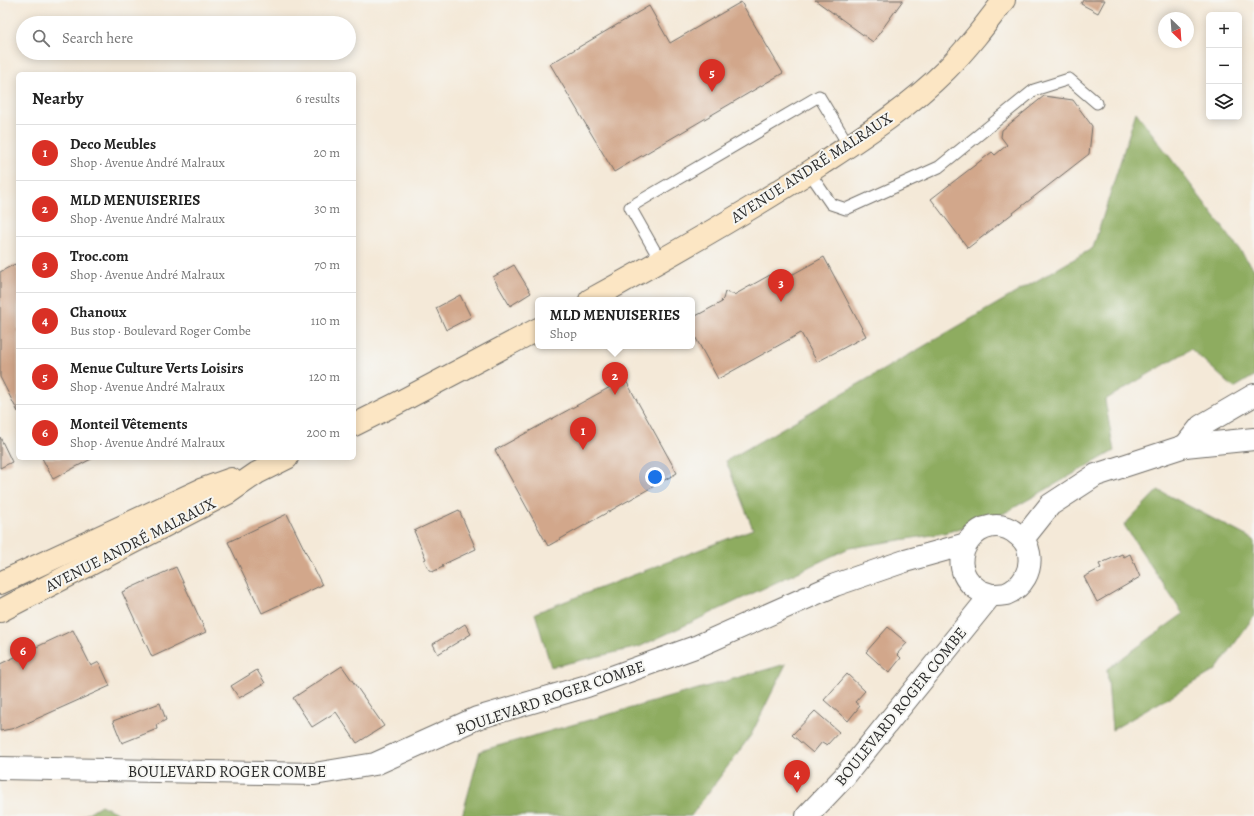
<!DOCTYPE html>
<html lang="en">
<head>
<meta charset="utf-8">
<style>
  body { margin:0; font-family:Alegreya,serif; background:#f2f2f2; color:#222 }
  .controls { position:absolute; right:12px; top:12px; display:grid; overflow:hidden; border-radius:6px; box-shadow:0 2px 10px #0003 }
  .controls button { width:36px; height:36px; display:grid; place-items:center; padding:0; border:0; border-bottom:1px solid #e0e0e0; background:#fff; color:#222; font:20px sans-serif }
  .compass { position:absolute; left:1158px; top:12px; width:36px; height:36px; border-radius:50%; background:#fff; box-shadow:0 2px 10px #0003; rotate:155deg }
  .you { position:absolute; left:655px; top:477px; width:14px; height:14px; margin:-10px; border:3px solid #fff; border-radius:50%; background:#1a73e8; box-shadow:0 0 0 6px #1a73e833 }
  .badge { display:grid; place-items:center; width:26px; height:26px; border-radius:50%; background:#d93025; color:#fff; font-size:13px; font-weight:700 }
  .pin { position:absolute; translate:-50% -33px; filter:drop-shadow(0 1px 2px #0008) }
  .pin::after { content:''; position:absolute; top:21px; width:14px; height:12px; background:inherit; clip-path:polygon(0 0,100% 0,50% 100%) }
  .popup { position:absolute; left:535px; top:297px; width:160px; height:52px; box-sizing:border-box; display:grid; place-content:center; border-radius:6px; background:#fff; filter:drop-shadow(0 1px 3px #0005); font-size:13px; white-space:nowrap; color:#767676 }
  .popup b { font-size:15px; color:#222 }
  .popup::after { content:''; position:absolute; left:50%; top:100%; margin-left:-8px; border:8px solid transparent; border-top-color:#fff }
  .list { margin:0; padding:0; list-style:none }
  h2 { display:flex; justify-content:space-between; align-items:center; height:52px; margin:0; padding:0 16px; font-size:17px }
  h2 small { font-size:13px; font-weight:400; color:#767676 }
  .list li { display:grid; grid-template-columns:26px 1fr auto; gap:12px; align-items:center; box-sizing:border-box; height:56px; padding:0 16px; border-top:1px solid #e0e0e0 }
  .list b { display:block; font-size:15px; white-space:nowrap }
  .list p { margin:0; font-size:13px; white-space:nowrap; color:#767676 }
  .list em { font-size:13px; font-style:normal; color:#767676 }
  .icon { flex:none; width:22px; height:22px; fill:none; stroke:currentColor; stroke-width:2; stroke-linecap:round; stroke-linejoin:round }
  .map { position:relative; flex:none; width:1254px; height:816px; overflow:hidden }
  .search { position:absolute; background:#fff; box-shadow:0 2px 10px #0003; left:16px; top:16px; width:340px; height:44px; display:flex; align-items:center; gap:10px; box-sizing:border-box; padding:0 14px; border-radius:22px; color:#767676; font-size:15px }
  .panel { position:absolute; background:#fff; box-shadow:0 2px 10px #0003; left:16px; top:72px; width:340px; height:388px; border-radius:6px }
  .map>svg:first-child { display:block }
  .forest { fill:#8eac60; stroke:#5c6c46 }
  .building { fill:#d2a78b }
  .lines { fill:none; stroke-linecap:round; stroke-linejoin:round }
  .lane-casing { stroke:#716e68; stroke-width:13 }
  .street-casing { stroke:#716e68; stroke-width:24 }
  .secondary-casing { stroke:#716e68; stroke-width:24 }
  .lane { stroke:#fff; stroke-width:11 }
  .street { stroke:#fff; stroke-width:22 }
  .secondary { stroke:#fce6c4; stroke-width:22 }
  .labels { text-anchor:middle; stroke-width:4; stroke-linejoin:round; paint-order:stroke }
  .street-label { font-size:16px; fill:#2b2b2b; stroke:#f6f6f2 }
</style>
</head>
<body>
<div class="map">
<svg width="1254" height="816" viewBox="0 0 1254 816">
  <rect width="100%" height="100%" fill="#f6f6f2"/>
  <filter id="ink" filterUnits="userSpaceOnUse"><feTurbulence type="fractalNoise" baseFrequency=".025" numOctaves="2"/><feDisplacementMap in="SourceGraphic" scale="8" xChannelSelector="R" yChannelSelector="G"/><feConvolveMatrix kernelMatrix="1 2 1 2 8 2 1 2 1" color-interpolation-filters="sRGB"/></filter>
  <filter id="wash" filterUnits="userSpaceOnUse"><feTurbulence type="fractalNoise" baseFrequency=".012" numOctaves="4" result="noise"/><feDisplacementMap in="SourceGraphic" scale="16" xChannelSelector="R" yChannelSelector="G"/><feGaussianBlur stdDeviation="0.9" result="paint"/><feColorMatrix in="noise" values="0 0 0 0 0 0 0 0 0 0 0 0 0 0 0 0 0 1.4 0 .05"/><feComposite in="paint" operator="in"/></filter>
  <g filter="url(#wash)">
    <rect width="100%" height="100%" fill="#f4e9d8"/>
    <!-- forest -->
    <g class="forest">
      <polygon points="1136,112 1254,269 1254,376 1234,388 1191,349 1105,400 1114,451 1001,515 945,533 849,548 639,647 551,667 535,613 753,529 726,461 1093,248"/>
      <polygon points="1158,490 1254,540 1254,616 1216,670 1112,730 1107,669 1183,614 1124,525"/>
      <polygon points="786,664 751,735 691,816 462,816 480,751"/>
      <polygon points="101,805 123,816 83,816"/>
    </g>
    <g id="blocks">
      <!-- building -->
      <g class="building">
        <polygon points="815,0 903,0 873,42"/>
        <polygon points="1083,0 1105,0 1098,13 1081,4"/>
        <polygon points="741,2 783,73 614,172 550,64 649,6 670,43"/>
        <polygon points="1044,96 1073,100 1092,126 1089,154 968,248 931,199 992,152 995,155 1007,145 1001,137 1002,130"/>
        <polygon points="824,257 866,336 817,362 801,333 718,379 692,331 692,318 722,302 721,301 723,299 725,292 732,294 734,294 734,295 770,275 775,284"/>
        <polygon points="15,264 18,270 18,412 0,377 0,272"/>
        <polygon points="514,265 531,293 510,306 493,277"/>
        <polygon points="460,295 471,317 446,330 436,308"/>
        <polygon points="625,379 677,473 548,546 495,450"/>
        <polygon points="0,437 12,462 0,468"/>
        <polygon points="42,458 93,458 53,479"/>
        <polygon points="459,510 476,549 442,565 443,567 432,572 431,570 429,570 424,560 426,559 414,531"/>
        <polygon points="287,514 322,585 262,613 228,542"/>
        <polygon points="1122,554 1124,557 1130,554 1140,577 1097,602 1084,577 1101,568 1099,564"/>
        <polygon points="176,567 206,632 152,657 122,592"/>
        <polygon points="465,624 471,634 438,654 433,644"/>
        <polygon points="888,627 907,643 897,654 901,658 889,673 866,652"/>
        <polygon points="73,630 91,666 99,662 110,686 16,728 0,731 0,664"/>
        <polygon points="342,666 384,726 357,743 336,712 312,727 293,698"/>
        <polygon points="257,670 265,683 239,698 231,686"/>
        <polygon points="847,674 865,691 855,702 860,706 848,721 824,700"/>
        <polygon points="160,703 166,720 156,725 157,729 122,743 113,721"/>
        <polygon points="815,711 839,732 827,745 822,742 813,753 792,735"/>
      </g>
    </g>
  </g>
  <g filter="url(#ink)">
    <use href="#blocks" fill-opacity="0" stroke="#716e68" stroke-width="1"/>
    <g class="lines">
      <!-- lane casing -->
      <g class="lane-casing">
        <g id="lane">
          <polyline points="809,172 831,204 846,209 939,167 1034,90 1069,79 1097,103"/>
          <polyline points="660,260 630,207 819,96 849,146"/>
        </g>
      </g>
      <!-- street casing -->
      <g class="street-casing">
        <g id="street">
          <polyline points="1185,446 1201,426 1254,395"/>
          <polyline points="1023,539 1050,505 1096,475 1185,446 1254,439"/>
          <polyline points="0,768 314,774 375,764 477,718 587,686 698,646 835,585 905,561 966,544"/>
          <path d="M807,816L844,777L991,595C996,595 1001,595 1006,594C1023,587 1032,571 1029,553C1028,546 1023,539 1018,535C983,504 937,561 977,589C981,592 986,593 991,595"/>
        </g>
      </g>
      <!-- secondary casing -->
      <g class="secondary-casing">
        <g id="secondary">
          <path d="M590,300C668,257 746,213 820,165C864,136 909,107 946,70C968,48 986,24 1004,0"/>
          <polyline points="354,425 394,405 538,329"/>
          <polyline points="0,583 203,489 231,479"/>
          <polyline points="0,611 228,493 257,473 287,458"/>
        </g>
      </g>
      <!-- lane -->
      <use href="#lane" class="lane"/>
      <!-- street -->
      <use href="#street" class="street"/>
      <!-- secondary -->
      <use href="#secondary" class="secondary"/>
    </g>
  </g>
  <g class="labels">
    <!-- street labels -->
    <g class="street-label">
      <text transform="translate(811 167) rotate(-33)" y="6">AVENUE ANDRÉ MALRAUX</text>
      <text transform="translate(130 544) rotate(-27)" y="6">AVENUE ANDRÉ MALRAUX</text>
      <text transform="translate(550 697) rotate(-19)" y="6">BOULEVARD ROGER COMBE</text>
      <text transform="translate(900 706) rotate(-51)" y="6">BOULEVARD ROGER COMBE</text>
      <text x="227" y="777">BOULEVARD ROGER COMBE</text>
    </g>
  </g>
</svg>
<div class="controls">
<button>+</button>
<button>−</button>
<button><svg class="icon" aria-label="layers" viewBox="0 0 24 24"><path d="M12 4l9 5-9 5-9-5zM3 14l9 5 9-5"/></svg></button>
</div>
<svg class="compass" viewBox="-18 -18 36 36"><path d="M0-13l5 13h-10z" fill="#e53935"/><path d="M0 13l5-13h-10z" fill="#767676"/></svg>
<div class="you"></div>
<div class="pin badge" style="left:583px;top:450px">1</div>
<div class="pin badge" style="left:615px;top:395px">2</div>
<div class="popup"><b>MLD MENUISERIES</b>Shop</div>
<div class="pin badge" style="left:781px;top:302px">3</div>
<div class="pin badge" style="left:797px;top:793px">4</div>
<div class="pin badge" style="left:712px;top:92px">5</div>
<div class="pin badge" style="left:23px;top:670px">6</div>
<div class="search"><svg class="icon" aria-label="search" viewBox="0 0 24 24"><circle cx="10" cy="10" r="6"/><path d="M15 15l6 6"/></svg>Search here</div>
<section class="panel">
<h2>Nearby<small>6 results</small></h2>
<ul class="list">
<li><span class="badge">1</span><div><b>Deco Meubles</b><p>Shop · Avenue André Malraux</p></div><em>20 m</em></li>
<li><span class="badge">2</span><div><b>MLD MENUISERIES</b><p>Shop · Avenue André Malraux</p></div><em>30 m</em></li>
<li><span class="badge">3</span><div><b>Troc.com</b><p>Shop · Avenue André Malraux</p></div><em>70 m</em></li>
<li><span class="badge">4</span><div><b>Chanoux</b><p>Bus stop · Boulevard Roger Combe</p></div><em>110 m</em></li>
<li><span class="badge">5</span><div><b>Menue Culture Verts Loisirs</b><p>Shop · Avenue André Malraux</p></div><em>120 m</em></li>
<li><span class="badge">6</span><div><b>Monteil Vêtements</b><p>Shop · Avenue André Malraux</p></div><em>200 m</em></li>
</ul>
</section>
</div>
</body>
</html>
